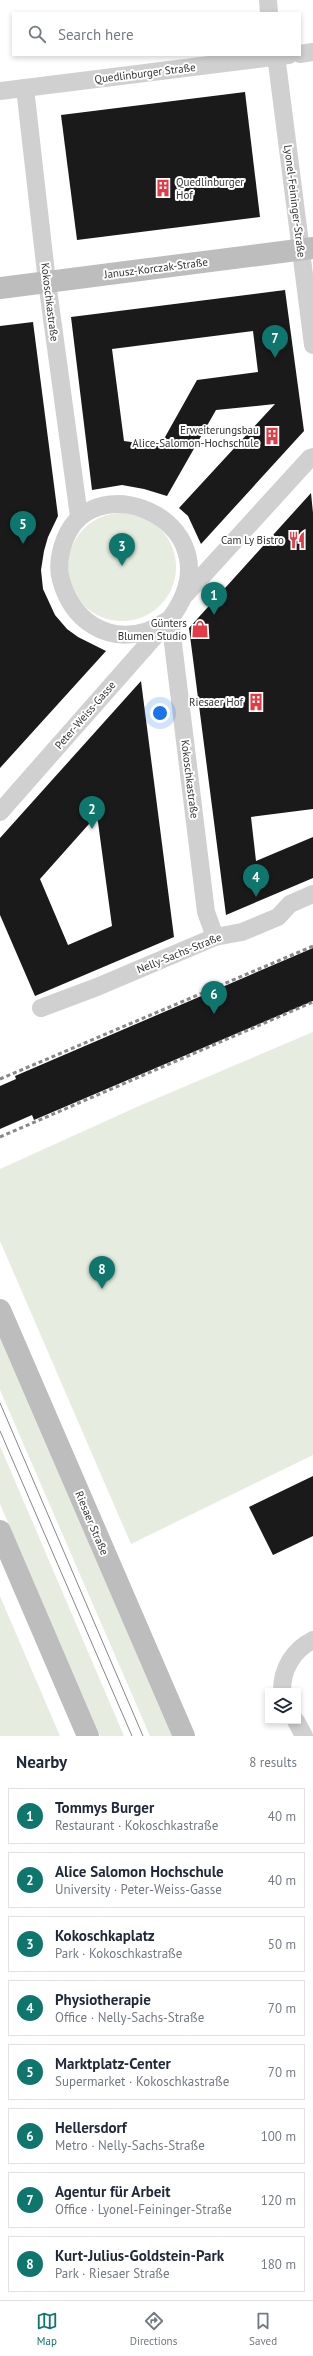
<!DOCTYPE html>
<html lang="en">
<head>
<meta charset="utf-8">
<style>
  body { margin:0; font-family:"PT Sans",sans-serif; background:#f6f6f7; color:#1f2937 }
  .controls { position:absolute; right:12px; bottom:12px; display:grid; overflow:hidden; border-radius:0px; box-shadow:0 2px 6px #0003 }
  .controls button { width:36px; height:36px; display:grid; place-items:center; padding:0; border:0; border-bottom:1px solid #e0e1e3; background:#fff; color:#1f2937; font:20px sans-serif }
  .you { position:absolute; left:160px; top:713px; width:14px; height:14px; margin:-10px; border:3px solid #fff; border-radius:50%; background:#1a73e8; box-shadow:0 0 0 6px #1a73e833 }
  .badge { display:grid; place-items:center; width:26px; height:26px; border-radius:50%; background:#0f766e; color:#fff; font-size:13px; font-weight:700 }
  .pin { position:absolute; translate:-50% -33px; filter:drop-shadow(0 1px 2px #0008) }
  .pin::after { content:''; position:absolute; top:21px; width:14px; height:12px; background:inherit; clip-path:polygon(0 0,100% 0,50% 100%) }
  .list { margin:0; padding:0; list-style:none }
  h2 { display:flex; justify-content:space-between; align-items:center; height:52px; margin:0; padding:0 16px; font-size:17px }
  h2 small { font-size:13px; font-weight:400; color:#747a83 }
  .list li { display:grid; grid-template-columns:26px 1fr auto; gap:12px; align-items:center; box-sizing:border-box; height:56px; margin:0 8px 8px; padding:0 8px; border:1px solid #e0e1e3; border-radius:0px }
  .list b { display:block; font-size:15px; white-space:nowrap }
  .list p { margin:0; font-size:13px; white-space:nowrap; color:#747a83 }
  .list em { font-size:13px; font-style:normal; color:#747a83 }
  .icon { flex:none; width:22px; height:22px; fill:none; stroke:currentColor; stroke-width:2; stroke-linecap:round; stroke-linejoin:round }
  .map { position:relative; flex:none; width:313px; height:1736px; overflow:hidden }
  .search { position:absolute; background:#fff; box-shadow:0 2px 6px #0003; left:12px; right:12px; top:12px; height:44px; display:flex; align-items:center; gap:10px; box-sizing:border-box; padding:0 14px; border-radius:0px; color:#747a83; font-size:15px }
  .sheet { height:564px; background:#fff }
  nav { display:flex; justify-content:space-around; align-items:center; box-sizing:border-box; height:56px; border-top:1px solid #e0e1e3; background:#fff; font-size:11px; color:#747a83 }
  nav a { display:grid; justify-items:center; gap:2px }
  nav .on { color:#0f766e }
  .map>svg:first-child { display:block }
  .green { fill:#e6ecdf }
  .building { fill:#1a1a1a; fill-rule:evenodd }
  .lines { fill:none; stroke-linecap:round; stroke-linejoin:round }
  .street { stroke:#d0d0d0; stroke-width:18 }
  .secondary { stroke:#bdbdbd; stroke-width:22 }
  .tram { stroke:#888; stroke-width:1 }
  .rail { stroke:#888; stroke-width:3; stroke-dasharray:4 3; stroke-linecap:butt }
  .labels { text-anchor:middle; stroke-width:4; stroke-linejoin:round; paint-order:stroke }
  .street-label { font-size:11px; fill:#333; stroke:#fff }
  .poi-label { font-size:11px; fill:#333; stroke:#fff; text-anchor:end }
</style>
</head>
<body>
<div class="map">
<svg width="313" height="1736" viewBox="0 0 313 1736">
  <rect width="100%" height="100%" fill="#fff"/>
  <!-- green -->
  <g class="green">
    <circle cx="122" cy="567" r="54"/>
    <polygon points="313,1032 313,1455 131,1544 0,1241 0,1169 139,1106"/>
    <polygon points="0,1337 175,1736 150,1736 0,1390"/>
    <polygon points="0,1446 124,1736 100,1736 0,1504"/>
    <polygon points="0,1596 8,1615 60,1736 0,1736"/>
  </g>
  <!-- building -->
  <g class="building">
    <polygon points="245,92 260,217 77,240 61,115"/>
    <path d="M285,290L304,431L201,544L188,516L179,508L275,404L216,410L167,496L144,489L122,485L92,490L71,317ZM253,331L258,372L197,380L160,446L124,441L112,349Z"/>
    <polygon points="33,322 58,516 48,537 44,551 41,570 43,589 55,615 67,629 78,637 106,651 0,768 0,326"/>
    <polygon points="311,493 313,513 313,809 251,817 256,861 313,837 313,878 226,915 189,628"/>
    <path d="M141,681L174,937L35,996L0,915V838ZM97,815L112,926L68,945L40,879Z"/>
    <polygon points="313,948 313,1001 34,1120 32,1115 0,1129 0,1086 16,1079 15,1076"/>
    <polygon points="313,1476 313,1536 273,1555 249,1507"/>
  </g>
  <g class="lines">
    <!-- street -->
    <g class="street">
      <polyline points="268,0 269,13"/>
      <polyline points="300,54 313,52"/>
      <polyline points="276,55 313,345"/>
      <polyline points="25,88 47,282 79,516"/>
      <polyline points="0,91 289,55"/>
      <polyline points="186,594 310,458 313,457"/>
      <polyline points="170,619 206,912 215,937"/>
      <path d="M0,812L170,619C240,525 96,461 65,539C60,552 57,566 61,580C72,620 106,644 148,631C156,628 163,623 170,619"/>
      <polyline points="41,1008 97,987 215,937 242,932 278,917 290,904 313,894"/>
      <path d="M282,1691C282,1669 293,1650 313,1640"/>
      <polyline points="296,1721 304,1736"/>
    </g>
    <!-- secondary -->
    <g class="secondary">
      <polyline points="0,288 313,248"/>
      <polyline points="0,1310 184,1736"/>
      <polyline points="0,1531 88,1736"/>
    </g>
    <!-- tram -->
    <g class="tram">
      <polyline points="0,1403 143,1736"/>
      <polyline points="0,1431 132,1736"/>
    </g>
    <!-- rail -->
    <g class="rail">
      <polyline points="0,1079 313,946"/>
      <polyline points="0,1137 313,1002"/>
    </g>
  </g>
  <!-- icons -->
  <defs>
    <g id="building-bare" transform="scale(1.38)"><path d="M-4-6H4V6H1V3H-1V6H-4ZM-2.5-4.3h1.7v1.8h-1.7ZM.8-4.3h1.7v1.8H.8ZM-2.5-1h1.7V.8h-1.7ZM.8-1h1.7V.8H.8Z" fill="#e63946" stroke="#fff" stroke-width="2.5" paint-order="stroke"/></g>
    <g id="restaurant-bare" transform="scale(1.38)"><path d="M-5-6h1v4h1v-4h1v4h1v-4h1v5L-1.5 .5V6h-2V.5L-5-1ZM5-6V6H3V1.5H1.5Q1.5-4 5-6Z" fill="#e63946" stroke="#fff" stroke-width="2.5" paint-order="stroke"/></g>
    <g id="shop-bare" transform="scale(1.38)"><path d="M-5-2.5h2.3a2.7 3.5 0 0 1 5.4 0H5L5.5 6h-11ZM-1.5-2.5h3a1.5 2.3 0 0 0-3 0Z" fill="#e63946" stroke="#fff" stroke-width="2.5" paint-order="stroke"/></g>
  </defs>
  <g fill-rule="evenodd">
    <use href="#building-bare" x="163" y="188"/>
    <use href="#building-bare" x="272" y="436"/>
    <use href="#restaurant-bare" x="297" y="540"/>
    <use href="#shop-bare" x="200" y="629"/>
    <use href="#building-bare" x="256" y="702"/>
  </g>
  <g class="labels">
    <!-- street labels -->
    <g class="street-label">
      <text transform="translate(145 73) rotate(-7)" y="4">Quedlinburger Straße</text>
      <text transform="translate(295 201) rotate(83)" y="4">Lyonel-Feininger-Straße</text>
      <text transform="translate(156 268) rotate(-7)" y="4">Janusz-Korczak-Straße</text>
      <text transform="translate(50 302) rotate(83)" y="4">Kokoschkastraße</text>
      <text transform="translate(85 715) rotate(-49)" y="4">Peter-Weiss-Gasse</text>
      <text transform="translate(190 779) rotate(83)" y="4">Kokoschkastraße</text>
      <text transform="translate(179 953) rotate(-22)" y="4">Nelly-Sachs-Straße</text>
      <text transform="translate(92 1523) rotate(67)" y="4">Riesaer Straße</text>
    </g>
    <!-- poi labels -->
    <g class="poi-label">
      <text x="176" y="186" text-anchor="start">Quedlinburger<tspan x="176" dy="13">Hof</tspan></text>
      <text x="259" y="434">Erweiterungsbau<tspan x="259" dy="13">Alice-Salomon-Hochschule</tspan></text>
      <text x="284" y="544">Cam Ly Bistro</text>
      <text x="187" y="627">Günters<tspan x="187" dy="13">Blumen Studio</tspan></text>
      <text x="243" y="706">Riesaer Hof</text>
    </g>
  </g>
</svg>
<div class="controls">
<button><svg class="icon" aria-label="layers" viewBox="0 0 24 24"><path d="M12 4l9 5-9 5-9-5zM3 14l9 5 9-5"/></svg></button>
</div>
<div class="you"></div>
<div class="pin badge" style="left:214px;top:615px">1</div>
<div class="pin badge" style="left:92px;top:829px">2</div>
<div class="pin badge" style="left:122px;top:566px">3</div>
<div class="pin badge" style="left:256px;top:897px">4</div>
<div class="pin badge" style="left:23px;top:544px">5</div>
<div class="pin badge" style="left:214px;top:1014px">6</div>
<div class="pin badge" style="left:275px;top:358px">7</div>
<div class="pin badge" style="left:102px;top:1289px">8</div>
<div class="search"><svg class="icon" aria-label="search" viewBox="0 0 24 24"><circle cx="10" cy="10" r="6"/><path d="M15 15l6 6"/></svg>Search here</div>
</div>
<section class="sheet">
<h2>Nearby<small>8 results</small></h2>
<ul class="list">
<li><span class="badge">1</span><div><b>Tommys Burger</b><p>Restaurant · Kokoschkastraße</p></div><em>40 m</em></li>
<li><span class="badge">2</span><div><b>Alice Salomon Hochschule</b><p>University · Peter-Weiss-Gasse</p></div><em>40 m</em></li>
<li><span class="badge">3</span><div><b>Kokoschkaplatz</b><p>Park · Kokoschkastraße</p></div><em>50 m</em></li>
<li><span class="badge">4</span><div><b>Physiotherapie</b><p>Office · Nelly-Sachs-Straße</p></div><em>70 m</em></li>
<li><span class="badge">5</span><div><b>Marktplatz-Center</b><p>Supermarket · Kokoschkastraße</p></div><em>70 m</em></li>
<li><span class="badge">6</span><div><b>Hellersdorf</b><p>Metro · Nelly-Sachs-Straße</p></div><em>100 m</em></li>
<li><span class="badge">7</span><div><b>Agentur für Arbeit</b><p>Office · Lyonel-Feininger-Straße</p></div><em>120 m</em></li>
<li><span class="badge">8</span><div><b>Kurt-Julius-Goldstein-Park</b><p>Park · Riesaer Straße</p></div><em>180 m</em></li>
</ul>
</section>
<nav>
<a class="on"><svg class="icon" aria-label="map" viewBox="0 0 24 24"><path d="M3 6l6-2 6 2 6-2v14l-6 2-6-2-6 2zM9 4v14M15 6v14"/></svg>Map</a>
<a><svg class="icon" aria-label="directions" viewBox="0 0 24 24"><path d="M12 3l9 9-9 9-9-9zM9 14v-3h6M13 9l2 2-2 2"/></svg>Directions</a>
<a><svg class="icon" aria-label="saved" viewBox="0 0 24 24"><path d="M7 4h10v16l-5-4-5 4z"/></svg>Saved</a>
</nav>
</body>
</html>
